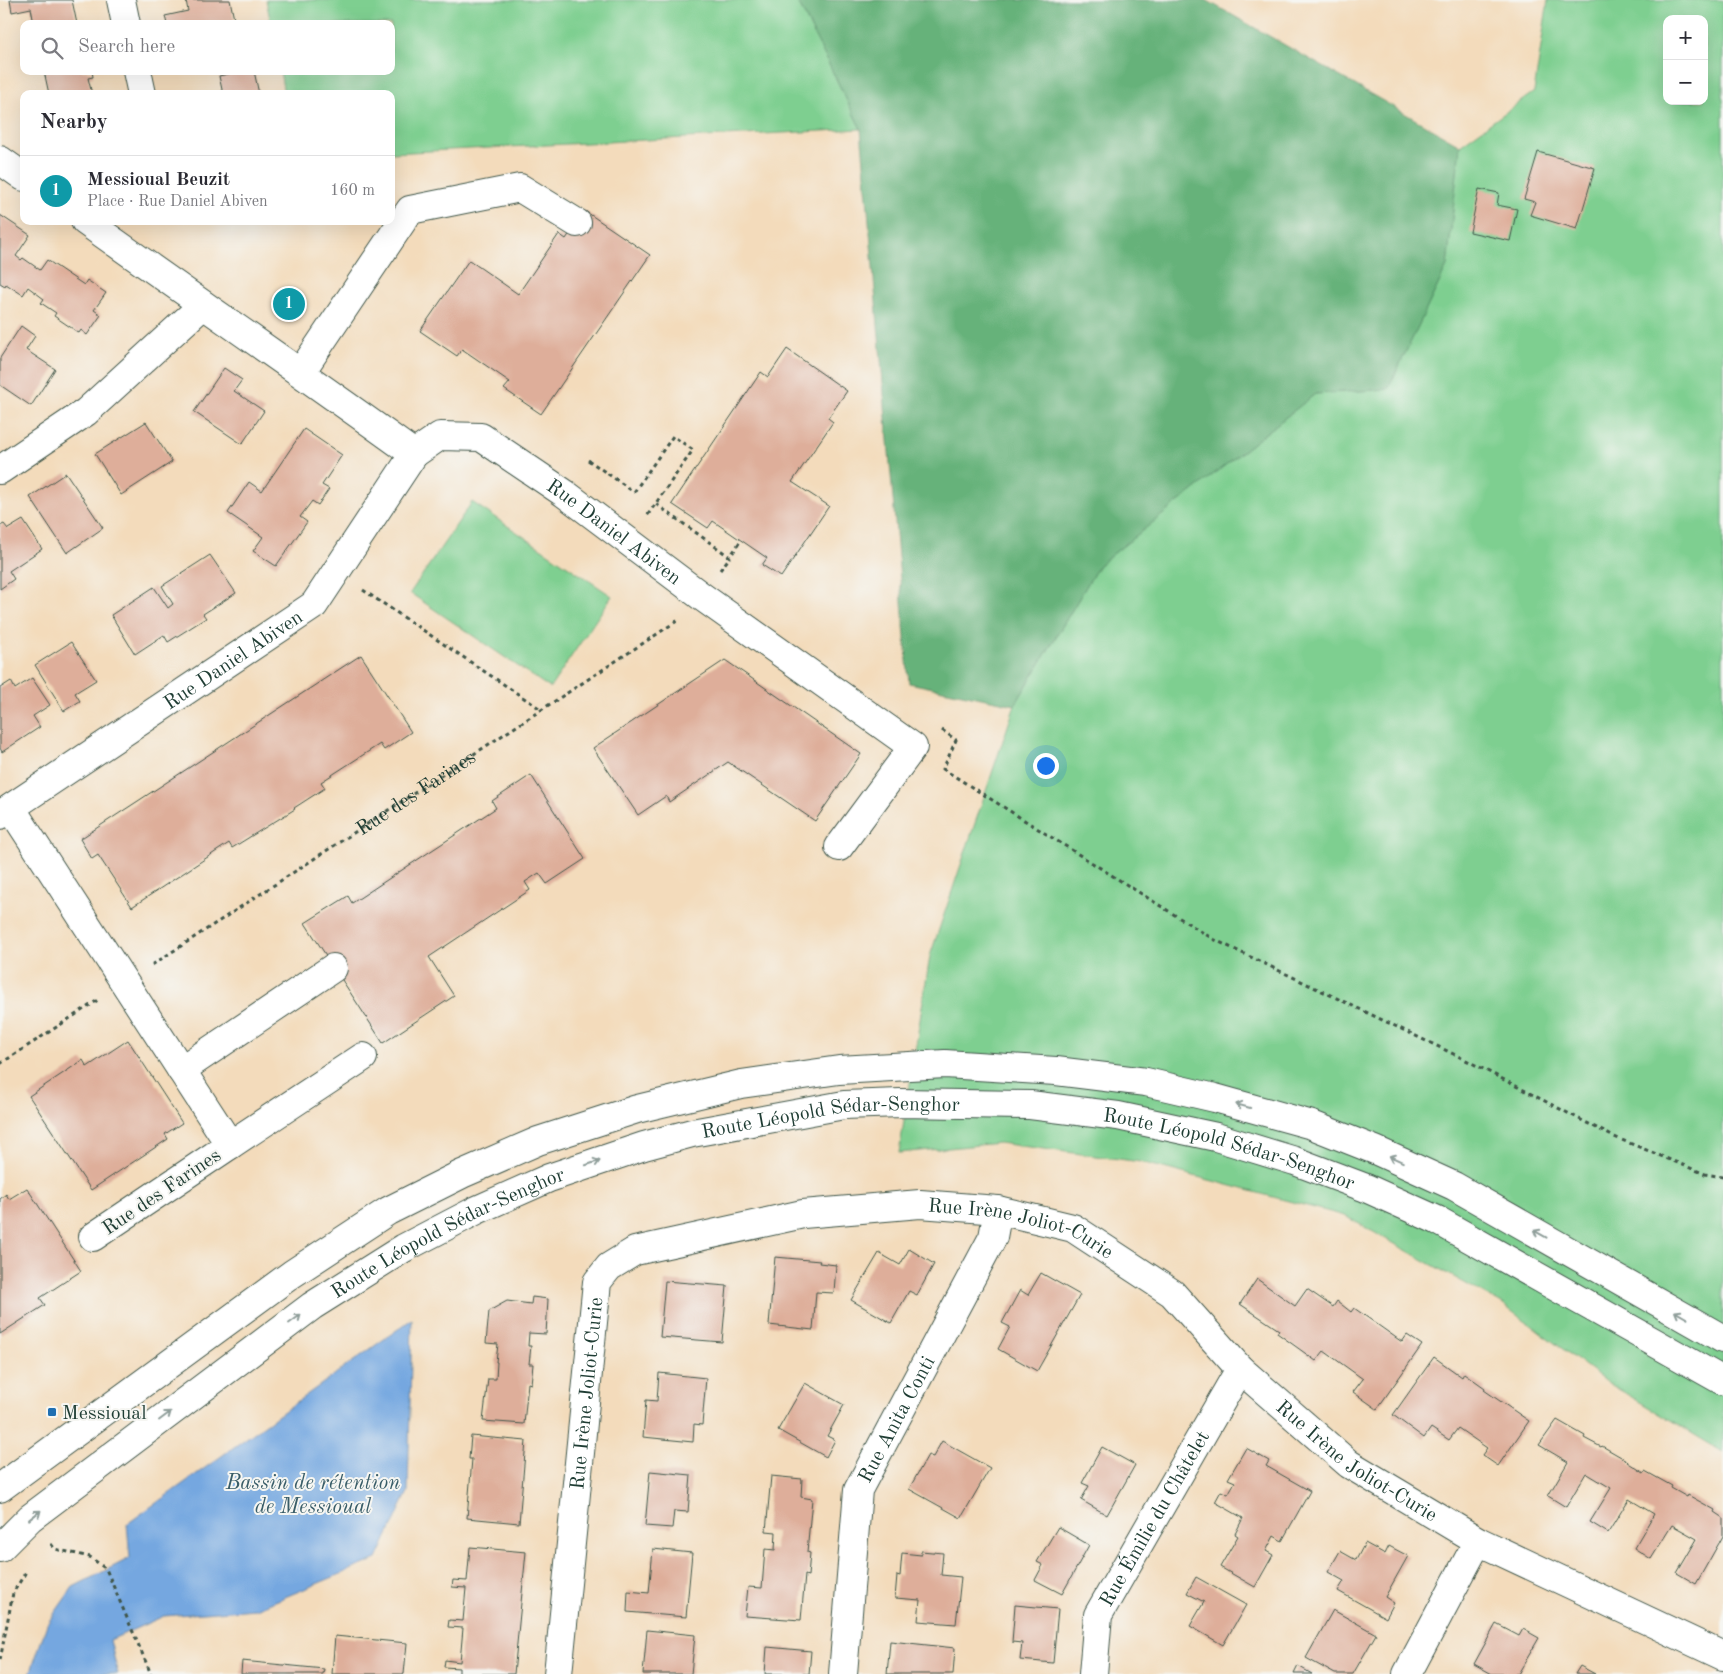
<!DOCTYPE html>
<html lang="en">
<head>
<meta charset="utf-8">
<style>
  body { margin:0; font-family:"Old Standard TT",serif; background:#f2f2f3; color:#2b2b33 }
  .controls { position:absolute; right:15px; top:15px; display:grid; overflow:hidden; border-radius:10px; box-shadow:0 5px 20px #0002 }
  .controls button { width:45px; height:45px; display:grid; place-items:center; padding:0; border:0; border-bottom:1px solid #e1e1e2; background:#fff; color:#2b2b33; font:25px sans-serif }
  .you { position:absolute; left:1045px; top:765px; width:18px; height:18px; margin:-12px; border:4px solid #fff; border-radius:50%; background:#1a73e8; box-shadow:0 0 0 8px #1a73e833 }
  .badge { display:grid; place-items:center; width:32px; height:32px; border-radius:50%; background:#0f766e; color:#fff; font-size:16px; font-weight:700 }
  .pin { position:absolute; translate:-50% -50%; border:2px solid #fff; box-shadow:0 1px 5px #0006 }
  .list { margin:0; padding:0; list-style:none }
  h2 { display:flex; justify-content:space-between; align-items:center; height:65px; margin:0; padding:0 20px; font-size:21px }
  h2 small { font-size:16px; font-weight:400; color:#7c7c81 }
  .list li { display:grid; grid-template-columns:32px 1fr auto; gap:15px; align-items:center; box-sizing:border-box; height:70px; padding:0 20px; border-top:1px solid #e1e1e2 }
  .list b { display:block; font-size:19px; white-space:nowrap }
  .list p { margin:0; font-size:16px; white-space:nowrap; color:#7c7c81 }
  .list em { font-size:16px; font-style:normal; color:#7c7c81 }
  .icon { flex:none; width:28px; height:28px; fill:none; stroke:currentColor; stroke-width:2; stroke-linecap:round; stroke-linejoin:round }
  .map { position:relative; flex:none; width:1723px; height:1674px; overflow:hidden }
  .search { position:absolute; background:#fff; box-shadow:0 5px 20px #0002; left:20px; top:20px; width:375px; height:55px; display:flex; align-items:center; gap:12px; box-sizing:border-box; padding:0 18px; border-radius:10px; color:#7c7c81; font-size:19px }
  .panel { position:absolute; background:#fff; box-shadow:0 5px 20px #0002; left:20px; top:90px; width:375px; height:135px; border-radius:10px }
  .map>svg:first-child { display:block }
  .green { fill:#7ecf90; stroke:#4e8662; fill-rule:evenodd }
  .forest { fill:#66b27a; stroke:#427857 }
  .water { fill:#75a7e0; stroke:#4a728a }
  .building { fill:#deae9a }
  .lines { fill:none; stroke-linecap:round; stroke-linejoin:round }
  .street-casing { stroke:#3f5548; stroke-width:30 }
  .secondary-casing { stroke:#3f5548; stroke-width:30 }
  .path { stroke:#3f5548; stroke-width:3; stroke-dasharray:4 4; stroke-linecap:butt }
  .street { stroke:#fff; stroke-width:28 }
  .secondary { stroke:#fff; stroke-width:28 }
  .oneway { stroke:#8f9e9a }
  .poi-dot { fill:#1f6fb2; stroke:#f6f6f2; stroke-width:2 }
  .labels { text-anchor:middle; stroke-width:4; stroke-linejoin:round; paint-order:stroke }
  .street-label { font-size:20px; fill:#1f3d34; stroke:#f6f6f2 }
  .poi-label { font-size:20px; fill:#1f3d34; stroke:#f6f6f2; text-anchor:start }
  .water-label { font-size:21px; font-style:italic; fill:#395d68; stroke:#f6f6f2 }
</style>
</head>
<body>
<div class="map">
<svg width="1723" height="1674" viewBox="0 0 1723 1674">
  <rect width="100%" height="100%" fill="#f6f6f2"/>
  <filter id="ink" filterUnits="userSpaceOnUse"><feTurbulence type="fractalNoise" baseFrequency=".02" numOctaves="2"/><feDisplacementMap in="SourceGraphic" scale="10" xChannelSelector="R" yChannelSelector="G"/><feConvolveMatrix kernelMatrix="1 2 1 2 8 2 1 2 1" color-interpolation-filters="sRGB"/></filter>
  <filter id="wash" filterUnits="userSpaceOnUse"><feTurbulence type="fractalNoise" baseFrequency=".0096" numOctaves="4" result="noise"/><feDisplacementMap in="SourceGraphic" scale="20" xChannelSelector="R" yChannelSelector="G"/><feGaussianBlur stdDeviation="1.12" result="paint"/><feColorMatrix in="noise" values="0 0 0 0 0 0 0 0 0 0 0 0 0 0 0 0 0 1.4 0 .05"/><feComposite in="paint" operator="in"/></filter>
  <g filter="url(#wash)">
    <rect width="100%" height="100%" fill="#f3dbbb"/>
    <!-- green -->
    <g class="green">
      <polygon points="266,0 797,0 861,129 391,153 391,94 284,94 280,71 391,71 391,24 271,24"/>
      <path d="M1548,0H1723V1452L1610,1384L1502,1304L1345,1216L1141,1162L999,1143L899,1153L930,956L990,779L1015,705L1099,565L1315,394L1388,389L1447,266L1460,145L1534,92ZM1667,19H1704V101H1667Z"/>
      <polygon points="472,502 612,596 550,688 410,593"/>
    </g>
    <!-- forest -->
    <polygon class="forest" points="797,0 1206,0 1460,145 1447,266 1388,389 1315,394 1099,565 1015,705 909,683 861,129"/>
    <!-- water -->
    <polygon class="water" points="412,1319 408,1492 377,1559 256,1609 164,1616 110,1640 118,1674 30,1674 47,1624 73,1587 130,1558 127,1524"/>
    <g id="blocks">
      <!-- building -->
      <g class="building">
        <polygon points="10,0 72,0 77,24 34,24 31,8 12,12"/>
        <polygon points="186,0 230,0 235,24 167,24 165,16 188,11"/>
        <polygon points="44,71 92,71 93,77 88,78 92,94 49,94"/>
        <polygon points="241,71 254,71 259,94 223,94 219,76"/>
        <polygon points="1538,152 1595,168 1577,229 1530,215 1535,202 1524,199"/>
        <polygon points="1479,189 1499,193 1497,205 1517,209 1510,241 1470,232"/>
        <polygon points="585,211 650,255 541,414 504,389 510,382 462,349 457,356 420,331 469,260 518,294 559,234 566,239"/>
        <polygon points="0,215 30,235 16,256 21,260 23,258 40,270 47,260 84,285 87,280 106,293 94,310 101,315 87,335 81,330 79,333 54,316 56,313 41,303 44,299 28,287 23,295 6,284 5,286 0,283"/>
        <polygon points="284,293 301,304 294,314 278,303"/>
        <polygon points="21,326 35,336 26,350 55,369 31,406 0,385 0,358"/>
        <polygon points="787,349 847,391 828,418 833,422 792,482 829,506 781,577 762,565 767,558 713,521 708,528 672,504 761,372 768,377"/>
        <polygon points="224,368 242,380 234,391 264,411 242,444 194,412"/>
        <polygon points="146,422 172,462 121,495 95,454"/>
        <polygon points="304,429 342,455 322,485 329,489 318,505 312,501 300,517 307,522 276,566 253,551 263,537 228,513 249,482 262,491"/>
        <polygon points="66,473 103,528 67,553 30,497"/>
        <polygon points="23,520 42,549 9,571 14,579 0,589 0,526 4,524 8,529"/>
        <polygon points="210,555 236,593 203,614 206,618 168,642 164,635 135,654 111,615 154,587 168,608 173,604 162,586"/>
        <polygon points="71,642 96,680 75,693 80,701 64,711 35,665"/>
        <polygon points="361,655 411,732 384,750 380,744 321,782 325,788 294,808 295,809 232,848 229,843 132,907 98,855 92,859 80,839"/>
        <polygon points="725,660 861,754 815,821 728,762 669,802 666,796 638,815 593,748"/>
        <polygon points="32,678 50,705 33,716 40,727 2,752 0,748 0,688 11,681 15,689"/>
        <polygon points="531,775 585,859 547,884 539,873 525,882 530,890 429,957 454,996 383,1043 305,923 348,896 352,903 496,808 492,801"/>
        <polygon points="128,1040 182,1123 165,1134 168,1139 91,1190 29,1096 83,1060 87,1067"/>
        <polygon points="27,1188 81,1271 40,1298 45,1305 0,1334 0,1199 6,1194 9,1199"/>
        <polygon points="909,1249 934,1264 917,1295 909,1291 891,1323 851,1300 879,1253 900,1265"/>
        <polygon points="775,1257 820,1261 819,1263 836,1265 834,1293 816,1292 813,1330 769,1325"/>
        <polygon points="1041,1273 1080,1295 1037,1371 998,1349 1010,1327 1002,1323 1020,1290 1028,1295"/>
        <polygon points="1257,1279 1295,1306 1307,1289 1333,1307 1337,1301 1351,1312 1354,1308 1402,1342 1407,1335 1422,1345 1377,1409 1353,1392 1363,1379 1324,1351 1316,1361 1277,1333 1279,1330 1240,1304"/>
        <polygon points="665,1281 727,1286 722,1342 660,1337"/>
        <polygon points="532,1297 548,1299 546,1334 529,1333 528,1346 531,1346 529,1364 533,1364 531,1384 528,1383 524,1424 483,1421 488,1379 496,1379 497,1362 496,1362 498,1344 486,1343 489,1311 507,1301 531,1304"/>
        <polygon points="1434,1357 1462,1377 1464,1373 1485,1388 1484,1390 1529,1421 1498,1466 1482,1455 1487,1448 1458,1428 1449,1440 1431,1428 1424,1438 1393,1415"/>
        <polygon points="659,1373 706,1378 702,1425 694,1424 693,1442 643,1437 646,1400 657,1401"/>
        <polygon points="805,1383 844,1405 827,1436 835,1440 826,1457 778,1430"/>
        <polygon points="1557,1420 1585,1436 1584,1438 1601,1447 1602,1446 1628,1461 1627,1462 1644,1473 1645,1471 1672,1486 1671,1488 1687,1497 1688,1495 1715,1510 1714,1512 1723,1518 1723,1536 1696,1584 1677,1573 1697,1539 1672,1525 1651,1559 1634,1548 1654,1514 1629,1499 1608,1533 1590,1522 1611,1488 1586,1473 1566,1507 1548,1496 1568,1462 1539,1445"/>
        <polygon points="471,1436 526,1441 519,1523 467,1518 472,1459 469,1459"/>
        <polygon points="942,1441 990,1468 961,1518 909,1489 928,1455 933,1457"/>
        <polygon points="1102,1447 1135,1465 1107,1515 1081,1500 1089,1486 1082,1483"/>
        <polygon points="1246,1448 1269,1461 1266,1466 1310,1491 1282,1541 1274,1536 1266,1551 1273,1555 1255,1587 1220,1567 1238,1536 1235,1534 1243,1518 1215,1502 1221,1491 1228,1494 1235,1482 1228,1479"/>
        <polygon points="650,1471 691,1475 688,1512 674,1511 672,1528 645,1526"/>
        <polygon points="771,1476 802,1479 801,1497 812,1499 807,1552 810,1553 808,1576 805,1575 801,1620 745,1616 748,1587 762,1588 765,1549 775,1550 776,1532 766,1531"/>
        <polygon points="1058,1527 1089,1545 1062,1594 1035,1580 1043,1565 1037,1562"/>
        <polygon points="1365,1543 1385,1554 1389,1546 1408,1556 1385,1597 1394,1603 1386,1618 1338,1591 1344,1581 1328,1572 1340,1551 1356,1560"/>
        <polygon points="470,1547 526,1552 514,1674 459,1674 459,1668 444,1667 445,1660 460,1662 463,1628 448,1627 449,1620 463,1621 466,1588 452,1587 453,1580 467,1581"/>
        <polygon points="653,1549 692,1553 686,1617 627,1612 628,1591 649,1593"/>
        <polygon points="921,1551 943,1553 941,1575 961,1577 956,1624 918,1621 920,1600 895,1598 897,1575 900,1576 902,1553 921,1555"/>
        <polygon points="1196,1577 1246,1605 1223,1645 1190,1626 1204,1602 1187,1593"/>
        <polygon points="1015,1605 1058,1609 1053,1663 1020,1660 1022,1643 1012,1642"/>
        <polygon points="1333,1610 1376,1634 1353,1674 1335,1674 1306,1658"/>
        <polygon points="1496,1624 1519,1636 1523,1629 1539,1638 1518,1674 1492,1674 1474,1664"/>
        <polygon points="647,1630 695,1635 691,1674 643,1674"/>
        <polygon points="335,1636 407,1643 404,1674 332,1674"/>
        <polygon points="890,1641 955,1648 953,1674 887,1674"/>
        <polygon points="767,1647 811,1651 809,1674 765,1674"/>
        <polygon points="242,1661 324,1669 323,1674 241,1674"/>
        <polygon points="1298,1666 1312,1674 1294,1674"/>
        <polygon points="1580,1666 1595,1674 1575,1674"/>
      </g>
    </g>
  </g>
  <g filter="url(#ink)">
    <use href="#blocks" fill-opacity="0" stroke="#3f5548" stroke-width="1"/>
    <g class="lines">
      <!-- street casing -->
      <g class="street-casing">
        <g id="street">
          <polyline points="121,0 126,24"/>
          <polyline points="137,71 142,94"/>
          <polyline points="0,160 24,177"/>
          <polyline points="301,372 410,210 520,188 577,223"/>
          <path id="s2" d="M414,454L440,436L481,437L564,493L701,596L913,747L839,847"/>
          <polyline points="0,470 86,412 203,305"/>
          <polyline points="11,808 230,1145 93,1237"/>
          <path id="s3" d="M0,815L314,605L414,454C305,375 194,299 85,221"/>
          <polyline points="181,1070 333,968"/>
          <polyline points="230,1145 363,1057"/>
          <path id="s4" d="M558,1674L597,1282L609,1267L635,1251L803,1214L920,1204L998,1210L1073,1228L1172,1293L1240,1369L1349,1464L1478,1541L1723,1656"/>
          <path id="s5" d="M843,1674L858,1490L993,1237L998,1210"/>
          <path id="s6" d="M1093,1674L1098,1615L1240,1369"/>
          <polyline points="1407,1674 1478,1541"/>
        </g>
      </g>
      <!-- secondary casing -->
      <g class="secondary-casing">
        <g id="secondary">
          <polyline points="0,1488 292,1274 388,1211 462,1174 538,1141 637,1109 741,1084 839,1070 945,1064 1056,1071 1146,1082 1215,1098 1312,1125 1375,1150 1454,1186 1723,1339"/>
          <path id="s7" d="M0,1548L30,1518L312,1306L404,1248L477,1210L549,1178L644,1146L692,1133L844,1105L900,1103L1030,1105L1118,1116L1216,1137L1295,1161L1366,1188L1437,1220L1723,1381"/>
        </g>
      </g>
      <!-- path -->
      <g class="path">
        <polyline points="588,460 634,492 673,436 693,450 647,516"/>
        <polyline points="656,504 730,557 741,540"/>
        <polyline points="720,570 730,557"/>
        <polyline points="363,590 542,710"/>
        <polyline points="942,730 956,740 943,769 1213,939 1464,1059 1612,1136 1705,1174 1723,1177"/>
        <path id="s1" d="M152,965L680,619"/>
        <polyline points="0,1064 98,1000"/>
        <polyline points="51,1544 55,1549 90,1557 106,1569 151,1674"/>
        <polyline points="0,1660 13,1593 27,1570"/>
      </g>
      <!-- street -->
      <use href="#street" class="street"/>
      <!-- secondary -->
      <use href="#secondary" class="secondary"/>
    </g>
    <!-- one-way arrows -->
    <defs><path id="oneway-shaft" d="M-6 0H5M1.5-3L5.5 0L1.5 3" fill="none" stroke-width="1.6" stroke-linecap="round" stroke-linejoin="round" transform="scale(1.25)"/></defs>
    <g class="oneway">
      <use href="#oneway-shaft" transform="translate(1243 1106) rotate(-165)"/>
      <use href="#oneway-shaft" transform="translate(1396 1159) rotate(-155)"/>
      <use href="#oneway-shaft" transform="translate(593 1163) rotate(-18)"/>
      <use href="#oneway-shaft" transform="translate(1540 1234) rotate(-151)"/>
      <use href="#oneway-shaft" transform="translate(1681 1315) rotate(-150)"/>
      <use href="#oneway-shaft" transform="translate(295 1319) rotate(-37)"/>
      <use href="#oneway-shaft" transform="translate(165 1416) rotate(-37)"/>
      <use href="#oneway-shaft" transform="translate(35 1515) rotate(-38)"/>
    </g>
  </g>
  <!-- markers -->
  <rect class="poi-dot" x="47" y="1407" width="10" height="10" rx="2.5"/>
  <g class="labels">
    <!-- street labels -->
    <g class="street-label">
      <text dy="7" stroke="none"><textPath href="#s2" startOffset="236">Rue Daniel Abiven</textPath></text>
      <text dy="7" stroke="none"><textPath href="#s3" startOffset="280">Rue Daniel Abiven</textPath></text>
      <text dy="7" stroke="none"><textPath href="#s1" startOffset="315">Rue des Farines</textPath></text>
      <text dy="7" stroke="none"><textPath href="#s7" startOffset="955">Route Léopold Sédar-Senghor</textPath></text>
      <text dy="7" stroke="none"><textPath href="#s7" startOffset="1360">Route Léopold Sédar-Senghor</textPath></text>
      <text transform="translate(161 1191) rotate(-34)" y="7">Rue des Farines</text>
      <text dy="7" stroke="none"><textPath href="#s4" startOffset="838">Rue Irène Joliot-Curie</textPath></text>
      <text dy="7" stroke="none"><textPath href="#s7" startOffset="550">Route Léopold Sédar-Senghor</textPath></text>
      <text dy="7" stroke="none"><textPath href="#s4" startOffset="282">Rue Irène Joliot-Curie</textPath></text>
      <text dy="7" stroke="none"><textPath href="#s5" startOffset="265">Rue Anita Conti</textPath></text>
      <text dy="7" stroke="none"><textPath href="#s4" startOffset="1258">Rue Irène Joliot-Curie</textPath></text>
      <text dy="7" stroke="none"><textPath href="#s6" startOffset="171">Rue Émilie du Châtelet</textPath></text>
    </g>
    <!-- poi labels -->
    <g class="poi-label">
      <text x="62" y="1419">Messioual</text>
    </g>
    <!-- water labels -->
    <g class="water-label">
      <text x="313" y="1489">Bassin de rétention<tspan x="313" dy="24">de Messioual</tspan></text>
    </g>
  </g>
</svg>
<div class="controls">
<button>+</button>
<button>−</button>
</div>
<div class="you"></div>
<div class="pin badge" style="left:289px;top:304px;background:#0f9aa8">1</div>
<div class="search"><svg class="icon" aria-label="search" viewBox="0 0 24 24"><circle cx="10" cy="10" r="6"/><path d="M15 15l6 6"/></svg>Search here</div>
<section class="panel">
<h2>Nearby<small></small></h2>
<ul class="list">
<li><span class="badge" style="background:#0f9aa8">1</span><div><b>Messioual Beuzit</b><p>Place · Rue Daniel Abiven</p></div><em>160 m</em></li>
</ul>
</section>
</div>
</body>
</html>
